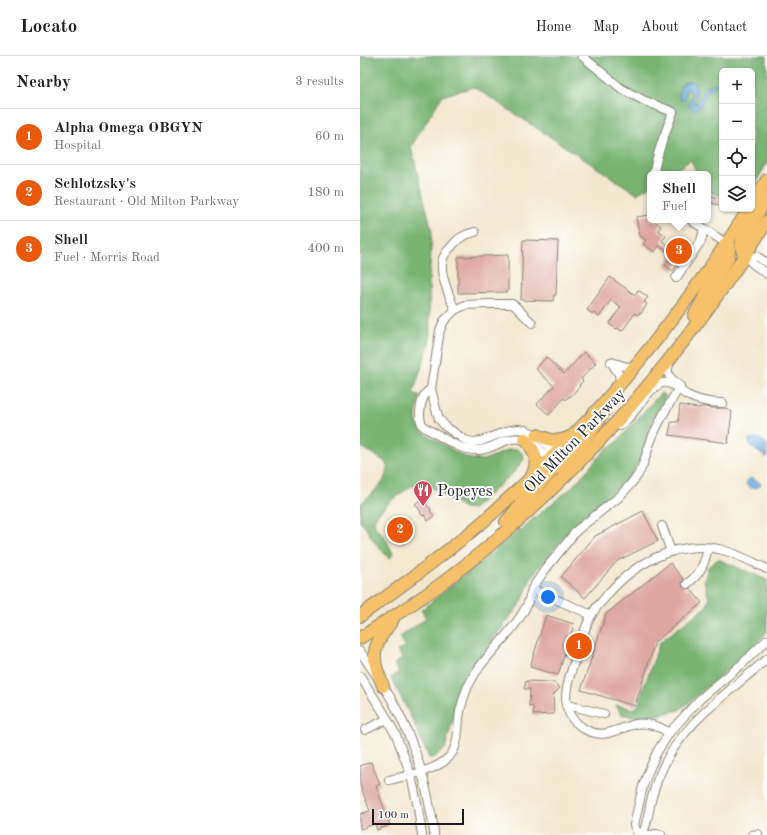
<!DOCTYPE html>
<html lang="en">
<head>
<meta charset="utf-8">
<style>
  body { margin:0; font-family:"Old Standard TT",serif; background:#f2f2f2; color:#202124 }
  .controls { position:absolute; right:12px; top:12px; display:grid; overflow:hidden; border-radius:6px; box-shadow:0 1px 3px #0004 }
  .controls button { width:36px; height:36px; display:grid; place-items:center; padding:0; border:0; border-bottom:1px solid #e0e0e0; background:#fff; color:#202124; font:20px sans-serif }
  .scale { position:absolute; left:12px; bottom:10px; width:92px; box-sizing:border-box; padding-left:4px; border:2px solid #1c1c1c; border-top:0; font-size:11px; line-height:14px; white-space:nowrap; color:#1c1c1c; -webkit-text-stroke:3px #fff; paint-order:stroke }
  .you { position:absolute; left:188px; top:541px; width:14px; height:14px; margin:-10px; border:3px solid #fff; border-radius:50%; background:#1a73e8; box-shadow:0 0 0 6px #1a73e833 }
  .badge { display:grid; place-items:center; width:26px; height:26px; border-radius:50%; background:#ea580c; color:#fff; font-size:13px; font-weight:700 }
  .pin { position:absolute; translate:-50% -50%; border:2px solid #fff; box-shadow:0 1px 4px #0006 }
  .popup { position:absolute; left:287px; top:115px; width:64px; height:52px; box-sizing:border-box; display:grid; place-content:center; border-radius:6px; background:#fff; filter:drop-shadow(0 1px 3px #0005); font-size:13px; white-space:nowrap; color:#757577 }
  .popup b { font-size:15px; color:#202124 }
  .popup::after { content:''; position:absolute; left:50%; top:100%; margin-left:-8px; border:8px solid transparent; border-top-color:#fff }
  .list { margin:0; padding:0; list-style:none }
  h2 { display:flex; justify-content:space-between; align-items:center; height:52px; margin:0; padding:0 16px; font-size:17px }
  h2 small { font-size:13px; font-weight:400; color:#757577 }
  .list li { display:grid; grid-template-columns:26px 1fr auto; gap:12px; align-items:center; box-sizing:border-box; height:56px; padding:0 16px; border-top:1px solid #e0e0e0 }
  .list b { display:block; font-size:15px; white-space:nowrap }
  .list p { margin:0; font-size:13px; white-space:nowrap; color:#757577 }
  .list em { font-size:13px; font-style:normal; color:#757577 }
  .icon { flex:none; width:22px; height:22px; fill:none; stroke:currentColor; stroke-width:2; stroke-linecap:round; stroke-linejoin:round }
  .map { position:relative; flex:none; width:407px; height:779px; overflow:hidden }
  header { display:flex; align-items:center; gap:24px; box-sizing:border-box; height:56px; padding:0 20px; background:#fff; border-bottom:1px solid #e0e0e0 }
  header strong { font-size:19px }
  nav { display:flex; gap:22px; margin-inline-start:auto; font-size:14px }
  main { display:flex }
  aside { flex:1; background:#fff }
  .map>svg:first-child { display:block }
  .forest { fill:#78b372; stroke:#4a6847 }
  .water { fill:#62a3d5; stroke:#3f6078 }
  .building { fill:#dea8a1 }
  .lines { fill:none; stroke-linecap:round; stroke-linejoin:round }
  .minor-casing { stroke:#878276; stroke-width:10 }
  .highway-casing { stroke:#878276; stroke-width:14 }
  .minor { stroke:#fff; stroke-width:8 }
  .highway { stroke:#f5c16b; stroke-width:12 }
  .labels { text-anchor:middle; stroke-width:4; stroke-linejoin:round; paint-order:stroke }
  .street-label { font-size:16px; fill:#1c1c1c; stroke:#fff }
  .poi-label { font-size:16px; fill:#1c1c1c; stroke:#fff; text-anchor:start }
</style>
</head>
<body>
<header>
<strong>Locato</strong>
<nav><a>Home</a><a>Map</a><a>About</a><a>Contact</a></nav>
</header>
<main>
<aside>
<h2>Nearby<small>3 results</small></h2>
<ul class="list">
<li><span class="badge">1</span><div><b>Alpha Omega OBGYN</b><p>Hospital</p></div><em>60 m</em></li>
<li><span class="badge">2</span><div><b>Schlotzsky's</b><p>Restaurant · Old Milton Parkway</p></div><em>180 m</em></li>
<li><span class="badge">3</span><div><b>Shell</b><p>Fuel · Morris Road</p></div><em>400 m</em></li>
</ul>
</aside>
<div class="map">
<svg width="407" height="779" viewBox="0 0 407 779">
  <rect width="100%" height="100%" fill="#fff"/>
  <filter id="ink" filterUnits="userSpaceOnUse"><feTurbulence type="fractalNoise" baseFrequency=".025" numOctaves="2"/><feDisplacementMap in="SourceGraphic" scale="8" xChannelSelector="R" yChannelSelector="G"/><feConvolveMatrix kernelMatrix="1 2 1 2 8 2 1 2 1" color-interpolation-filters="sRGB"/></filter>
  <filter id="wash" filterUnits="userSpaceOnUse"><feTurbulence type="fractalNoise" baseFrequency=".012" numOctaves="4" result="noise"/><feDisplacementMap in="SourceGraphic" scale="16" xChannelSelector="R" yChannelSelector="G"/><feGaussianBlur stdDeviation="0.9" result="paint"/><feColorMatrix in="noise" values="0 0 0 0 0 0 0 0 0 0 0 0 0 0 0 0 0 1.4 0 .05"/><feComposite in="paint" operator="in"/></filter>
  <g filter="url(#wash)">
    <rect width="100%" height="100%" fill="#f2e8cf"/>
    <!-- forest -->
    <g class="forest">
      <path d="M0,0H407V107L392,133V15H362V140L348,136V118H337L331,104L309,118H290V130L277,138L114,31L82,40L51,91L72,175L69,227L70,285L53,337L60,340L58,348L56,361L58,369L64,377L101,399L110,403L124,404L148,394L157,393L163,398L164,403L155,415L113,453L104,452L68,429L60,428L50,431L32,444L17,459L14,465L16,472L25,481L33,498L30,502C23,497 17,490 12,482C8,476 6,470 0,466V448L11,439L23,426L28,413L25,406L15,399L0,390Z"/>
      <polygon points="301,337 306,340 290,369 280,403 270,421 206,478 171,522 162,545 121,600 99,641 85,693 75,701 69,702 53,665 31,622 39,616 34,608 42,602 37,595 46,590 39,582 66,562 61,554 210,433 248,391 255,388"/>
      <polygon points="358,503 407,524 407,576 388,596 339,638 319,654 297,659 274,661 261,658 256,649 275,653 279,648 283,633 300,586 347,550 349,543 344,524 348,511"/>
    </g>
    <!-- water -->
    <g class="water">
      <path d="M330,25L335,27C339,39 333,38 334,47L336,48C345,37 338,32 357,27L358,28C355,30 350,33 347,36C342,43 345,48 335,54L329,49L332,39V36L329,34L327,33L325,35V43L321,45L319,42C319,34 319,26 330,25Z"/>
      <polygon points="395,382 401,383 407,388 407,402 392,392 388,384"/>
      <path d="M391,422L399,426L401,428L400,430C396,434 389,433 386,428C387,425 388,423 391,422Z"/>
    </g>
    <g id="blocks">
      <!-- building -->
      <g class="building">
        <polygon points="348,139 362,143 362,150 348,146"/>
        <polygon points="290,159 290,164 293,164 301,170 298,174 306,180 302,185 315,194 322,184 330,190 313,215 305,209 312,199 299,190 295,196 283,188 286,184 280,180 276,161"/>
        <polygon points="163,184 198,185 196,239 194,239 193,245 161,244"/>
        <polygon points="148,199 148,236 98,237 98,201"/>
        <polygon points="250,221 275,239 278,234 288,241 284,246 287,248 281,258 280,257 278,259 275,257 262,275 257,272 256,273 249,268 261,251 251,244 239,261 234,257 233,258 227,254"/>
        <polygon points="224,296 236,307 221,323 223,325 219,329 220,330 210,341 209,340 206,344 204,342 189,359 177,348 194,330 176,313 186,301 204,318"/>
        <polygon points="320,349 337,352 343,351 353,352 365,352 372,356 368,387 309,379 311,366 318,366"/>
        <polygon points="62,443 71,454 70,455 74,460 68,465 64,459 63,460 60,457 61,456 55,448"/>
        <polygon points="283,455 298,485 257,505 225,542 201,521 235,480"/>
        <polygon points="40,463 50,477 48,478 50,481 42,487 29,470"/>
        <polygon points="310,507 324,524 322,527 323,531 326,533 330,532 342,547 295,586 275,650 221,634 246,558"/>
        <polygon points="186,559 214,568 198,619 170,611"/>
        <polygon points="166,625 193,626 200,632 193,639 194,658 173,659 173,650 169,650 170,633 164,633"/>
        <polygon points="11,706 20,728 16,730 30,769 17,774 15,768 0,773 0,758 10,755 0,729 0,710"/>
      </g>
    </g>
  </g>
  <g filter="url(#ink)">
    <use href="#blocks" fill-opacity="0" stroke="#878276" stroke-width="1"/>
    <g class="lines">
      <!-- minor casing -->
      <g class="minor-casing">
        <g id="minor">
          <path d="M222,0L262,33L285,45L313,56C307,73 295,100 294,118"/>
          <polyline points="331,164 370,190"/>
          <path d="M115,176C104,179 99,181 92,190C88,194 84,198 83,203C78,216 90,241 95,254L84,265L80,274L71,333L76,353L79,363L86,371L105,384L113,386L121,385L150,374L158,373L165,374L177,379L198,401"/>
          <polyline points="382,197 385,199 393,208 407,218"/>
          <polyline points="385,199 398,201 407,207"/>
          <polyline points="316,222 341,185 344,173"/>
          <polyline points="95,254 105,249 127,248 152,248 155,250 172,267"/>
          <polyline points="251,306 267,311 275,310"/>
          <polyline points="251,306 259,318 260,327"/>
          <path d="M71,333C68,335 65,338 64,340C60,348 58,363 63,370C64,371 67,373 69,374C84,382 100,395 118,394C139,393 147,375 172,386L192,406"/>
          <path d="M260,370C274,360 282,342 295,331C299,328 302,326 306,327C313,327 321,336 327,339C338,345 351,347 363,347"/>
          <polyline points="302,470 311,496"/>
          <path d="M327,528C341,517 344,509 348,492"/>
          <path d="M172,533L184,515L217,474L259,441L269,430L278,419L283,408L293,379L304,357L320,330C311,323 304,318 310,306"/>
          <path d="M0,595C11,612 22,627 32,644C51,679 63,713 70,752C72,761 74,770 74,779"/>
          <polyline points="0,620 22,654 36,679 51,719 58,752 62,779"/>
          <polyline points="206,649 220,652 244,658"/>
          <polyline points="5,674 27,663"/>
          <path d="M309,677C300,670 286,666 275,668C272,669 269,670 266,671C251,677 238,682 223,672C219,669 215,666 212,662C200,646 209,621 215,604C220,589 224,572 232,558C235,553 239,548 243,544C270,509 315,484 359,493C376,497 392,506 407,513"/>
          <path d="M29,724C46,720 75,715 88,702C100,691 97,671 100,656C101,650 103,644 105,638C117,603 150,583 166,551C169,546 170,539 172,533L232,559"/>
          <polyline points="278,779 274,769 283,730 289,714 297,696 309,677 340,643 382,608 407,584"/>
          <path d="M282,779C289,765 288,753 293,738C295,731 297,724 300,718C320,668 368,637 407,603"/>
          <polyline points="289,779 296,778 301,779"/>
          <polyline points="392,779 398,778"/>
        </g>
      </g>
      <!-- highway casing -->
      <g class="highway-casing">
        <g id="highway">
          <polyline points="392,148 407,124"/>
          <path d="M385,199C379,191 381,187 385,178L407,142"/>
          <polyline points="334,260 347,236 368,202 369,193 366,188"/>
          <path d="M177,379C191,385 198,387 212,380"/>
          <path d="M165,383C176,396 179,404 172,420"/>
          <polyline points="205,420 203,413 205,407 233,373 245,354"/>
          <polyline points="146,466 165,443 192,415 197,407 196,401 195,398"/>
          <path d="M0,560C43,529 85,498 125,464C161,432 196,398 229,363C288,299 342,226 389,153"/>
          <path d="M0,582C28,564 58,545 85,525C213,428 322,301 407,165"/>
          <path d="M23,630C20,621 15,612 15,603C13,588 25,575 33,563"/>
        </g>
      </g>
      <!-- minor -->
      <use href="#minor" class="minor"/>
      <!-- highway -->
      <use href="#highway" class="highway"/>
    </g>
  </g>
  <!-- icons -->
  <defs>
    <g id="restaurant-pin" transform="scale(1)"><path d="M0 17L-7.5 6A9.5 9.5 0 1 1 7.5 6Z" fill="#d1495b" stroke="#fff"/><path d="M-5-6h1v4h1v-4h1v4h1v-4h1v5L-1.5 .5V6h-2V.5L-5-1ZM5-6V6H3V1.5H1.5Q1.5-4 5-6Z" fill="#fff"/></g>
  </defs>
  <g fill-rule="evenodd">
    <use href="#restaurant-pin" x="63" y="434"/>
  </g>
  <g class="labels">
    <!-- street labels -->
    <g class="street-label">
      <text transform="translate(214 384) rotate(-46)" y="6">Old Milton Parkway</text>
    </g>
    <!-- poi labels -->
    <g class="poi-label">
      <text x="77" y="440">Popeyes</text>
    </g>
  </g>
</svg>
<div class="controls">
<button>+</button>
<button>−</button>
<button><svg class="icon" aria-label="locate" viewBox="0 0 24 24"><circle cx="12" cy="12" r="6"/><path d="M12 2v4M12 18v4M2 12h4M18 12h4"/></svg></button>
<button><svg class="icon" aria-label="layers" viewBox="0 0 24 24"><path d="M12 4l9 5-9 5-9-5zM3 14l9 5 9-5"/></svg></button>
</div>
<div class="scale">100 m</div>
<div class="you"></div>
<div class="pin badge" style="left:219px;top:590px">1</div>
<div class="pin badge" style="left:40px;top:474px">2</div>
<div class="pin badge" style="left:319px;top:195px">3</div>
<div class="popup"><b>Shell</b>Fuel</div>
</div>
</main>
</body>
</html>
